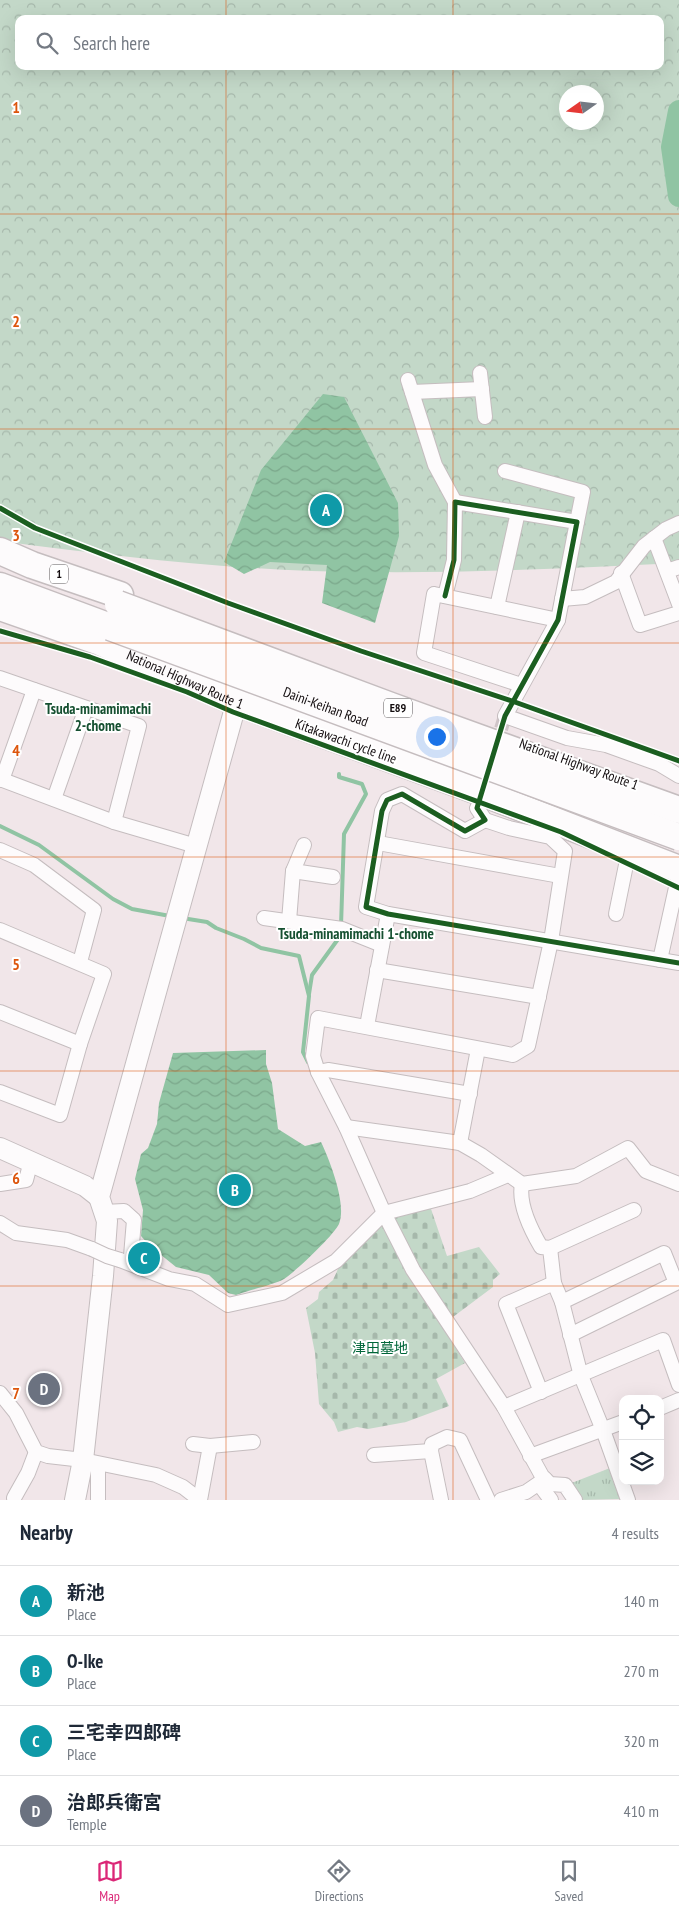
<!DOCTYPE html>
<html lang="en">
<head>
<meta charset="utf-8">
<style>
  body { margin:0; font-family:"PT Sans Narrow","Noto Sans JP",sans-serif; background:#f2f2f3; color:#1f2937 }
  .controls { position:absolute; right:15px; bottom:15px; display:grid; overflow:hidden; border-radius:10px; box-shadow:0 5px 20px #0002 }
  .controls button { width:45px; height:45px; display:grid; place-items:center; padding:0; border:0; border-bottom:1px solid #e0e1e3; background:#fff; color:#1f2937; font:25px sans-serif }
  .compass { position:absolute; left:559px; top:85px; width:45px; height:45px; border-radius:50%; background:#fff; box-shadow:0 5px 20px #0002; rotate:256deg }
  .you { position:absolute; left:436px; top:736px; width:18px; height:18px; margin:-12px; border:4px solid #fff; border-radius:50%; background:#1a73e8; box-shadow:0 0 0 8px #1a73e833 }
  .badge { display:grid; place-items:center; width:32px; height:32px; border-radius:50%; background:#db2777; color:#fff; font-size:16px; font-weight:700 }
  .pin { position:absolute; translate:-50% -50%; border:2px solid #fff; box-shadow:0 1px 5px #0006 }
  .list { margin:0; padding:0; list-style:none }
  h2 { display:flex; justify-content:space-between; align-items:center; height:65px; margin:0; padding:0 20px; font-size:21px }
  h2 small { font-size:16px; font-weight:400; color:#747a83 }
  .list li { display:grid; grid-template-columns:32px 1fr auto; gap:15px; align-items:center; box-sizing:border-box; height:70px; padding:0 20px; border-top:1px solid #e0e1e3 }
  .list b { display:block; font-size:19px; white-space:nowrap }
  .list p { margin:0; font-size:16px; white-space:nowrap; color:#747a83 }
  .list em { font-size:16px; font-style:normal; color:#747a83 }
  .icon { flex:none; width:28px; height:28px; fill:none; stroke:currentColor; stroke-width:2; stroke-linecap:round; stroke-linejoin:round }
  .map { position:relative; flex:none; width:679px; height:1500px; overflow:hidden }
  .search { position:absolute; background:#fff; box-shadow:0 5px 20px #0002; left:15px; right:15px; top:15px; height:55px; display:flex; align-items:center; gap:12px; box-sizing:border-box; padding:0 18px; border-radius:10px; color:#747a83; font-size:19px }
  .sheet { height:345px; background:#fff }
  nav { display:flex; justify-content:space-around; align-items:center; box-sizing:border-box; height:70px; border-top:1px solid #e0e1e3; background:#fff; font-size:14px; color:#747a83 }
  nav a { display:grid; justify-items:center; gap:2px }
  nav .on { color:#db2777 }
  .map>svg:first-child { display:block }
  .grass { fill:url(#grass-tufts) }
  .forest { fill:url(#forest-crowns); fill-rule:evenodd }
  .cemetery { fill:url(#cemetery-stones) }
  .water { fill:url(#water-waves) }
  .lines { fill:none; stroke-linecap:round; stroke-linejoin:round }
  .stream { stroke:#90c4a3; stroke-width:4 }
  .river { stroke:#90c4a3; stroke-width:22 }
  .street-tunnel { stroke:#d0c5c8; stroke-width:14; stroke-dasharray:14 7; stroke-linecap:butt }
  .street-casing { stroke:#c5bdbf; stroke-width:16 }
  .secondary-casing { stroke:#c5bdbf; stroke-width:22 }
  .highway-casing { stroke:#c5bdbf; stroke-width:29 }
  .street { stroke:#fdfbfc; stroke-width:14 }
  .secondary { stroke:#fdfbfc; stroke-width:20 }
  .highway { stroke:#fdfbfc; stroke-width:26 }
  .street-bridge-casing { stroke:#c5bdbf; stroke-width:16; stroke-linecap:butt }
  .highway-bridge-casing { stroke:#c5bdbf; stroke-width:29; stroke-linecap:butt }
  .street-bridge { stroke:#fdfbfc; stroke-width:14 }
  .highway-bridge { stroke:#fdfbfc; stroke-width:26 }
  .cycleway-casing { stroke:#fff; stroke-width:8 }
  .cycleway { stroke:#1b5e20; stroke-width:5 }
  .grid { fill:none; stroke:#dd550c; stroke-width:1; stroke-opacity:0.55 }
  .labels { text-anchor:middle; stroke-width:4; stroke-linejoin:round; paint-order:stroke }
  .shield { fill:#fff; stroke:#595556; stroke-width:1 }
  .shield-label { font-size:12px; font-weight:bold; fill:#120c0e }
  .street-label { font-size:14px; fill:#120c0e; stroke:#fff }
  .park-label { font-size:14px; fill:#006639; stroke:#fff }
  .neighbourhood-label { font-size:15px; font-weight:bold; fill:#165031; stroke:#fff }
  .grid-label { font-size:16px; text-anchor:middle; font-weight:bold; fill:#dd550c; stroke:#fff; stroke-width:4; stroke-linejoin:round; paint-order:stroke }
</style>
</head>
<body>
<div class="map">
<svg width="679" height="1500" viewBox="0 0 679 1500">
  <defs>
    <pattern id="grass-tufts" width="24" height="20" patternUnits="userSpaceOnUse" patternTransform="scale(1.25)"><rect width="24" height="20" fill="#c3d8c8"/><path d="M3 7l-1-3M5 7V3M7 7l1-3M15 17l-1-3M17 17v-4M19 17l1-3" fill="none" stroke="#a6b8ab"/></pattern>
    <pattern id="forest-crowns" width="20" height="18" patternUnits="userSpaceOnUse" patternTransform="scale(1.25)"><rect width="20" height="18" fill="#c3d8c8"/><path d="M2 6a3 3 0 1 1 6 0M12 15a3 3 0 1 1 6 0" fill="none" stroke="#a6b8ab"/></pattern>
    <pattern id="cemetery-stones" width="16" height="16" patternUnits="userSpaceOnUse" patternTransform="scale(1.25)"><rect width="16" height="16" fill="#c3d8c8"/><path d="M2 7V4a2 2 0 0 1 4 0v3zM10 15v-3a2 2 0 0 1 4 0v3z" fill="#a6b8ab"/></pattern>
    <pattern id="water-waves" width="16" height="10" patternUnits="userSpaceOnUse" patternTransform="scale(1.25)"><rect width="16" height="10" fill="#90c4a3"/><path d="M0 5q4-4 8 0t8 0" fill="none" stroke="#7ba78b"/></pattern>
  </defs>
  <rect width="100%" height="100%" fill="#f1e6e9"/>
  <!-- grass -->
  <polygon class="grass" points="610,1468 621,1499 580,1500 569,1484"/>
  <!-- forest -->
  <path class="forest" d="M0,0H679V563C576,568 472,573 369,572C245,572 122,557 0,541ZM19,19H660V66H19ZM566,92H596V122H566Z"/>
  <!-- cemetery -->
  <g class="cemetery">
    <polygon points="429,1203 447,1256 479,1247 500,1274 493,1280 493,1287 449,1320 392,1219 396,1215"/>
    <polygon points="384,1220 415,1283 465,1363 436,1379 449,1406 406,1422 368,1429 357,1427 338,1432 334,1422 319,1404 315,1353 306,1308 318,1299 319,1292 333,1280 338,1269"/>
  </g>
  <!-- water -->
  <g class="water">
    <polygon points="323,394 344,397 398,503 399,536 375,623 322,603 327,565 270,562 244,574 224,562 261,470"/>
    <path d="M266,1050V1064L272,1083L278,1129L305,1146L321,1142C330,1161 347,1204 339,1224C334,1235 295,1272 284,1279C273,1285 249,1290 236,1295L228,1293L209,1275L176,1267L150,1246L141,1236L143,1210L135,1179L141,1154L148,1148L157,1124L159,1103L173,1053Z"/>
  </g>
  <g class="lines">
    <!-- stream -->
    <g class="stream">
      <polyline points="339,774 339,777 362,784 366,794 344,834 341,926"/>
      <polyline points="0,826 39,845 113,899 132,909 170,916"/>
      <polyline points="182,918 207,922 216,928 244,939 261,948 299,956 309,996 303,1052 308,1062"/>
      <polyline points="309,994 312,975 341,935"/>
    </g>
    <!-- river -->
    <polyline class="river" points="679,111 672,147 679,196"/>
    <!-- street-tunnel -->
    <polyline class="street-tunnel" points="495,749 505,716"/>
    <!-- street casing -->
    <g class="street-casing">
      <g id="street">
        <polyline points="480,373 485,417"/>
        <polyline points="408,380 435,465 455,502"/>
        <polyline points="412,392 482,389"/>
        <polyline points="505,471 583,492 577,522"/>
        <polyline points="654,538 679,604"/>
        <polyline points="667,571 679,567"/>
        <polyline points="621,573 640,625 679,613"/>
        <polyline points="445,596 454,560 455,502 577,522 558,620 505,716 567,738 606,745 659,764 679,776"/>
        <polyline points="562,599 585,597 616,582 644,546 666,529 679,523"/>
        <polyline points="497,607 518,512"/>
        <polyline points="0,678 139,726 114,822"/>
        <polyline points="521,685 424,653 434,594 558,620"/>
        <polyline points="0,779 114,822 196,846"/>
        <polyline points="2,780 34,690"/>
        <polyline points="54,799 86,708"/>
        <polyline points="477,808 485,820 465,831 402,794 387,800 382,811 366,907 388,914 679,963"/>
        <polyline points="485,820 509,828 550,837 565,851 551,941 528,1046 513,1055 318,1018 313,1056 318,1072 346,1127 384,1213 413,1270 504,1407 542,1476 550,1484 565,1485 575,1500"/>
        <polyline points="378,843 560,876"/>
        <polyline points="0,850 34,865 94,910 80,962"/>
        <polyline points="293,871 333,877"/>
        <polyline points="616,914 627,860"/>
        <polyline points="264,918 342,929 382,945"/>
        <polyline points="289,921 293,871 304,845"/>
        <polyline points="0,930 104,974 80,1044 60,1115 0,1092"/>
        <polyline points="660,960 679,874"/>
        <polyline points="377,970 539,997"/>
        <polyline points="0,1012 80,1044"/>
        <polyline points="367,1026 388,914"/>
        <polyline points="318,1072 328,1070 470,1094"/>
        <polyline points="346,1127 460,1143 481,1155 522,1184 576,1176 628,1148 646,1171 679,1184"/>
        <polyline points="460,1143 478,1049"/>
        <polyline points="0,1184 26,1180 31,1161"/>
        <path d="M522,1184C518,1204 531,1230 541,1247L550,1248L554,1283L562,1302L581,1376L603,1430L628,1500"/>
        <polyline points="104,1212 124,1211 134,1220 131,1256 143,1268"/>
        <polyline points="0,1223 16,1233 67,1240 92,1249"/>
        <polyline points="550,1248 634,1210"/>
        <polyline points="120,1260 169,1279 195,1284 228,1305 282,1293 336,1261 384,1213 470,1191 508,1175"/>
        <polyline points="562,1302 664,1253 676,1283 570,1335"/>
        <polyline points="541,1392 506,1304 554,1283"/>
        <polyline points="0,1393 16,1413 36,1452 48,1456 83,1460 156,1475 183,1487 200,1500"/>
        <polyline points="504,1407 663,1340 679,1385"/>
        <polyline points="660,1408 679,1400"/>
        <polyline points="193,1444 210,1446 200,1500"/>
        <polyline points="210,1446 253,1442"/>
        <polyline points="374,1455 431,1451"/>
        <polyline points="530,1456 623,1422"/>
        <polyline points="539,1484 551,1500"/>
        <polyline points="14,1498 28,1473 36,1452"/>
        <polyline points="98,1500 98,1464"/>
        <polyline points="441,1500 431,1451 432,1444 447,1437 460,1440 488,1500"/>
        <polyline points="501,1500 526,1492 545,1479"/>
      </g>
    </g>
    <!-- secondary casing -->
    <g class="secondary-casing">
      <g id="secondary">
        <polyline points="0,1148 85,1186 99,1197"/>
        <polyline points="75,1500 83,1460 103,1276 107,1221 99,1197 240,690"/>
      </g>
    </g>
    <!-- highway casing -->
    <g class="highway-casing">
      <g id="highway">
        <polyline points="0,551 32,565 120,595"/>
        <polyline points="0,586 105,625"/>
        <path id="s1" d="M0,607L100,642L236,702L475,790L679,869"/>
      </g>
    </g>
    <!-- street -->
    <use href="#street" class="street"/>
    <!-- secondary -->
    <use href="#secondary" class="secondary"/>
    <!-- highway -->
    <use href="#highway" class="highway"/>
    <!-- street-bridge casing -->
    <g class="street-bridge-casing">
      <polyline id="street-bridge" points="92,1249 107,1256 120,1260"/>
    </g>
    <!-- highway-bridge casing -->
    <g class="highway-bridge-casing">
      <g id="highway-bridge">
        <polyline points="118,604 391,706 679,810"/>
        <path id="s2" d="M110,627L679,837"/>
      </g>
    </g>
    <!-- street-bridge -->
    <use href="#street-bridge" class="street-bridge"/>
    <!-- highway-bridge -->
    <use href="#highway-bridge" class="highway-bridge"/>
    <!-- cycleway casing -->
    <g class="cycleway-casing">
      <g id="cycleway">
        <polyline points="0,508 35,528 228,603 361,651 512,701 679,761"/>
        <polyline points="445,596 454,560 455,502 577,522 558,620 505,716 477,808 485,820 465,831 402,794 387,800 382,811 366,907 388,914 679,963"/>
        <polyline points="0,631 90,657 187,692 233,712 561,832 679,888"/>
      </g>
    </g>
    <!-- cycleway -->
    <use href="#cycleway" class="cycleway"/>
  </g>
  <!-- grid -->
  <path class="grid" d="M226,0V19M453,0V19M226,66V1500M453,66V1500M0,214H679M0,429H679M0,643H679M0,857H679M0,1071H679M0,1286H679"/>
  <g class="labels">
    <!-- shield labels -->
    <g class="shield">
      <rect x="50" y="564.5" width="18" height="19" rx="4"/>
      <rect x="384" y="698.5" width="28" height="19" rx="4"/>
    </g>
    <g class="shield-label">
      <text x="59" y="578">1</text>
      <text x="398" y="712">E89</text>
    </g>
    <!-- street labels -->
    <g class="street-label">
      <text dy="5" stroke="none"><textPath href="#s1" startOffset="199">National Highway Route 1</textPath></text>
      <text dy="5" stroke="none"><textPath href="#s2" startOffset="230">Daini-Keihan Road</textPath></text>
      <text transform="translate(346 741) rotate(20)" y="5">Kitakawachi cycle line</text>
      <text transform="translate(579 764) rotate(20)" y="5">National Highway Route 1</text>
    </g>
    <!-- park labels -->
    <g class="park-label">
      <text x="380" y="1353">津田墓地</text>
    </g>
    <!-- neighbourhood labels -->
    <g class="neighbourhood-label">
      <text x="98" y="714">Tsuda-minamimachi<tspan x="98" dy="17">2-chome</tspan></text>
      <text x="356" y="939">Tsuda-minamimachi 1-chome</text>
    </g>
  </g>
  <g class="grid-label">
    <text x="16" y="113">1</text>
    <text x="16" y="327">2</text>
    <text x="16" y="541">3</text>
    <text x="16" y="756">4</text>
    <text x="16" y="970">5</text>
    <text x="16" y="1184">6</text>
    <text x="16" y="1399">7</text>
  </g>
</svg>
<div class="controls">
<button><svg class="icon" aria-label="locate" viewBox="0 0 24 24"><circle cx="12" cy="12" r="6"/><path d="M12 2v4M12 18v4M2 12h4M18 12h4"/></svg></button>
<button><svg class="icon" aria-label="layers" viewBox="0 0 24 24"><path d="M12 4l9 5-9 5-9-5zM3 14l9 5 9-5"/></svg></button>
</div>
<svg class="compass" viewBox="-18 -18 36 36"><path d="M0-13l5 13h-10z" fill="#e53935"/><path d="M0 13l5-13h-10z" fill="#747a83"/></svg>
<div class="you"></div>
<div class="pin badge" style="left:326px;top:510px;background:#0f9aa8">A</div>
<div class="pin badge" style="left:235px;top:1190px;background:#0f9aa8">B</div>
<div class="pin badge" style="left:144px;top:1258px;background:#0f9aa8">C</div>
<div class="pin badge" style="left:44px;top:1389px;background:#6b7280">D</div>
<div class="search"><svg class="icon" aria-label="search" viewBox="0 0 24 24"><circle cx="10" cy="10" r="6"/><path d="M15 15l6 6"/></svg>Search here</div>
</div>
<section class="sheet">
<h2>Nearby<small>4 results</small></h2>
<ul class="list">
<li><span class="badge" style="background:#0f9aa8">A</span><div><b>新池</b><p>Place</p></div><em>140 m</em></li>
<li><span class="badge" style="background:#0f9aa8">B</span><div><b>O-Ike</b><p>Place</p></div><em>270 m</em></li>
<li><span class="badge" style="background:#0f9aa8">C</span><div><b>三宅幸四郎碑</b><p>Place</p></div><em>320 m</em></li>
<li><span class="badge" style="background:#6b7280">D</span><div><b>治郎兵衛宮</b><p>Temple</p></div><em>410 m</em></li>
</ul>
</section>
<nav>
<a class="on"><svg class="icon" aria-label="map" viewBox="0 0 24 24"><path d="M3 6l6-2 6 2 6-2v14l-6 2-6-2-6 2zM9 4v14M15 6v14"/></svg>Map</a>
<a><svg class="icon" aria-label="directions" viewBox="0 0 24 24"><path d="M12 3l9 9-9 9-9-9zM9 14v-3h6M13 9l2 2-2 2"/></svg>Directions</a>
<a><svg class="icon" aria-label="saved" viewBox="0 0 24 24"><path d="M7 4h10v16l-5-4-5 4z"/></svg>Saved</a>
</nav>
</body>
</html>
